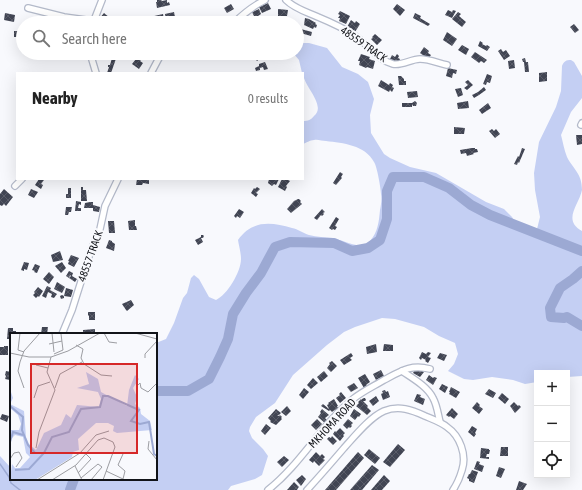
<!DOCTYPE html>
<html lang="en">
<head>
<meta charset="utf-8">
<style>
  body { margin:0; font-family:"Asap Condensed",sans-serif; background:#f6f6f6; color:#222 }
  .controls { position:absolute; right:12px; bottom:12px; display:grid; overflow:hidden; border-radius:0px; box-shadow:0 4px 16px #0002 }
  .controls button { width:36px; height:36px; display:grid; place-items:center; padding:0; border:0; border-bottom:1px solid #e0e0e0; background:#fff; color:#222; font:20px sans-serif }
  .list { margin:0; padding:0; list-style:none }
  h2 { display:flex; justify-content:space-between; align-items:center; height:52px; margin:0; padding:0 16px; font-size:17px }
  h2 small { font-size:13px; font-weight:400; color:#767676 }
  .icon { flex:none; width:22px; height:22px; fill:none; stroke:currentColor; stroke-width:2; stroke-linecap:round; stroke-linejoin:round }
  .map { position:relative; flex:none; width:582px; height:490px; overflow:hidden }
  .search { position:absolute; background:#fff; box-shadow:0 4px 16px #0002; left:16px; top:16px; width:288px; height:44px; display:flex; align-items:center; gap:10px; box-sizing:border-box; padding:0 14px; border-radius:22px; color:#767676; font-size:15px }
  .panel { position:absolute; background:#fff; box-shadow:0 4px 16px #0002; left:16px; top:72px; width:288px; height:108px; border-radius:0px }
  .map>svg:first-child { display:block }
  .green { fill:#c4cff3 }
  .lines { fill:none; stroke-linecap:round; stroke-linejoin:round }
  .stream { stroke:#9ca9d3; stroke-width:1.5 }
  .river { stroke:#9ca9d3; stroke-width:10 }
  .building { fill:url(#building-cross-hatch) }
  .minor-casing { stroke:#b4baca; stroke-width:8 }
  .minor { stroke:#fff; stroke-width:5.5 }
  .labels { text-anchor:middle; stroke-width:4; stroke-linejoin:round; paint-order:stroke }
  .street-label { font-size:11px; fill:#121419; stroke:#f8f9fd }
  .inset-river { fill:none; stroke:#9ca9d3; stroke-width:2 }
  .inset-road { fill:none; stroke:#9c9da2; stroke-width:1 }
  .view { fill:#d62828; fill-opacity:0.15; stroke:#d62828; stroke-width:2 }
  .inset-edge { fill:none; stroke:#121419; stroke-width:2 }
</style>
</head>
<body>
<div class="map">
<svg width="582" height="490" viewBox="0 0 582 490">
  <defs>
    <pattern id="building-cross-hatch" width="8" height="8" patternUnits="userSpaceOnUse"><rect width="8" height="8" fill="#414553"/><path d="M0 0l8 8M0 8l8-8" fill="none" stroke="#595c68"/></pattern>
  </defs>
  <rect width="100%" height="100%" fill="#f8f9fd"/>
  <!-- green -->
  <path class="green" d="M299,43H309L327,48L342,67L358,74L368,82L374,99L370,115L371,133L384,154L390,158L410,167L436,173L486,202L504,209L512,217L520,230L530,234L537,229L540,217L535,190L534,173L539,142L556,107L561,91L562,66C564,61 566,60 571,60L574,62L582,76V98L571,112L561,135C563,142 564,150 567,157C573,169 582,173 582,190C579,205 562,220 582,231V376L567,377V373H537V382L525,384L513,380L492,377L473,380L464,379L448,371L454,364L458,354L455,343L439,336L424,327L395,319L382,318L355,327L344,332L327,345L293,375L275,403L256,417L250,427L249,431L252,438L263,449L268,456L262,475L255,479L231,486L228,490H0V456L11,468V479H156V343L166,339L174,323L183,298L187,293L191,278L194,275L199,279L209,297L216,300C227,295 241,272 241,259C241,253 239,246 238,240C252,220 271,222 292,228C298,229 303,233 309,235C317,237 325,237 333,238C343,240 361,251 370,241C378,232 379,221 380,210C381,205 382,199 381,194C381,189 377,166 374,162C365,145 343,143 326,141C322,141 318,139 314,140C310,140 306,143 303,144V121C308,121 311,120 314,116C327,105 303,86 303,73H302L299,60L293,53H297V44Z"/>
  <g class="lines">
    <!-- stream -->
    <polyline class="stream" points="0,464 9,477 11,483 20,490"/>
    <!-- river -->
    <g class="river">
      <polyline points="582,271 573,279 560,288 550,308 551,317 564,318 567,317 582,326"/>
      <polyline points="156,391 188,391 209,379 220,357 228,339 233,314 246,293 261,273 275,247 290,242 334,243 352,251 368,248 380,240 387,219 387,191 393,177 424,177 449,188 471,205 490,215 582,251"/>
      <polyline points="70,490 74,479"/>
    </g>
  </g>
  <!-- building -->
  <g class="building">
    <polygon points="157,0 161,0 162,1 167,0 167,3 169,2 170,5 157,8 156,2 157,2"/>
    <polygon points="268,3 271,9 262,13 259,7"/>
    <polygon points="231,4 234,9 227,13 224,8"/>
    <polygon points="397,4 405,10 400,16 393,9"/>
    <polygon points="259,9 261,14 255,18 252,12"/>
    <polygon points="278,9 288,10 287,16 278,16"/>
    <polygon points="448,10 452,12 453,10 456,11 452,18 445,15"/>
    <polygon points="340,11 350,16 346,24 339,21 340,18 338,18 340,15 338,14"/>
    <polygon points="174,12 175,17 166,19 165,14"/>
    <polygon points="458,12 461,14 459,16 466,22 462,27 452,19"/>
    <polygon points="5,13 15,15 14,22 4,20"/>
    <polygon points="104,13 110,18 105,23 104,23 99,19"/>
    <polygon points="415,13 421,16 420,18 430,24 428,26 413,18"/>
    <polygon points="163,14 164,20 151,23 150,17"/>
    <polygon points="221,17 222,22 214,23 213,18"/>
    <polygon points="305,18 309,19 316,23 315,24 317,25 316,28 314,27 313,29 304,25"/>
    <polygon points="351,20 355,23 356,21 360,24 355,32 347,27"/>
    <polygon points="574,24 579,30 575,33 570,27"/>
    <polygon points="297,28 312,32 311,36 297,32"/>
    <rect x="14" y="31" width="7" height="6"/>
    <polygon points="447,32 457,39 452,46 443,40"/>
    <polygon points="375,34 382,40 377,45 371,39 373,38 372,37"/>
    <polygon points="480,41 483,43 482,44 486,46 487,45 490,47 487,51 478,46"/>
    <polygon points="462,45 469,49 466,55 458,50"/>
    <polygon points="424,47 429,51 428,53 431,55 428,59 420,53"/>
    <polygon points="501,49 503,52 506,50 510,56 504,60 498,51"/>
    <polygon points="475,52 487,60 484,63 481,61 479,63 471,57"/>
    <polygon points="114,53 118,53 111,73 107,73 109,67 108,67 108,65 110,65 112,58 111,58"/>
    <polygon points="256,53 260,53 263,56 257,61 253,56"/>
    <polygon points="361,54 370,57 369,59 375,61 373,69 367,67 366,68 359,65 360,61 358,61"/>
    <polygon points="397,54 399,56 398,58 400,59 398,63 390,59 392,55 395,57"/>
    <polygon points="140,58 142,59 140,61 143,63 139,69 132,64 136,59 138,60"/>
    <polygon points="525,58 526,62 528,62 529,72 525,72 524,62 523,62 522,59"/>
    <polygon points="514,60 515,68 509,69 508,61"/>
    <polygon points="265,62 268,69 264,70 263,67 260,68 260,70 256,71 255,68 259,66 259,64"/>
    <polygon points="448,68 457,70 456,74 453,73 452,78 446,76"/>
    <polygon points="547,72 547,81 539,82 539,73"/>
    <polygon points="487,74 492,76 490,83 487,82 486,85 483,84"/>
    <polygon points="398,76 401,76 404,79 404,81 406,81 406,85 399,85"/>
    <polygon points="381,80 389,85 390,83 393,85 392,87 394,88 392,92 390,90 389,92 378,86"/>
    <polygon points="468,80 473,85 467,90 464,88 468,85 465,82"/>
    <polygon points="484,87 486,90 479,95 474,98 472,95 478,92"/>
    <polygon points="461,88 463,95 458,97 455,89"/>
    <polygon points="417,91 418,97 408,98 407,92"/>
    <polygon points="415,101 417,103 416,106 413,106 412,104 412,107 402,107 402,103 412,103"/>
    <polygon points="468,101 469,108 458,109 457,103"/>
    <polygon points="488,103 491,108 482,114 479,110"/>
    <polygon points="454,127 465,128 464,134 454,134"/>
    <polygon points="492,129 494,131 496,129 500,134 495,138 489,131"/>
    <polygon points="576,135 582,135 582,144 577,145"/>
    <polygon points="472,148 475,148 475,149 477,149 478,152 473,153 474,154 467,156 466,153 461,154 460,150"/>
    <polygon points="522,148 525,149 519,163 518,162 517,165 514,164 518,156 519,157"/>
    <polygon points="340,172 343,174 341,177 342,178 336,185 333,183"/>
    <polygon points="39,179 44,180 41,184 43,185 41,189 35,185"/>
    <polygon points="137,179 149,180 149,184 143,183 142,185 136,185"/>
    <polygon points="269,179 275,180 276,179 279,179 276,185 274,184 272,186 268,183"/>
    <polygon points="282,179 286,179 290,181 286,186 287,187 285,191 278,187"/>
    <polygon points="81,187 83,187 83,190 86,190 87,201 81,201"/>
    <polygon points="257,187 260,189 256,193 258,194 256,197 251,193 254,188 255,189"/>
    <polygon points="68,188 71,188 71,198 66,198 66,194 68,194"/>
    <polygon points="4,189 13,197 6,206 4,204 2,206 0,205 0,194"/>
    <polygon points="31,189 38,192 34,198 28,195"/>
    <polygon points="298,199 299,199 301,201 300,202 302,204 291,213 287,209 294,201"/>
    <polygon points="76,201 81,202 81,205 79,204 78,208 81,208 81,211 75,211"/>
    <polygon points="90,202 93,202 93,205 100,207 99,212 93,211 93,208 84,208 85,203"/>
    <polygon points="66,207 72,207 71,212 69,212 68,215 65,215"/>
    <polygon points="239,209 244,212 240,218 237,216 236,218 234,216"/>
    <polygon points="322,209 325,212 323,213 324,214 322,216 321,215 317,220 314,218"/>
    <polygon points="336,217 339,219 335,226 337,227 335,230 333,229 332,230 329,228"/>
    <polygon points="135,220 135,226 136,226 137,230 129,230 128,221"/>
    <polygon points="108,221 114,221 115,233 109,233"/>
    <polygon points="201,235 203,235 204,236 203,238 201,238 203,242 198,245 195,240 201,237"/>
    <polygon points="109,240 112,241 112,242 115,244 114,251 106,248"/>
    <polygon points="60,251 63,260 53,262 51,255"/>
    <polygon points="71,255 79,258 74,267 68,264 69,261 68,261"/>
    <polygon points="24,262 29,263 27,270 24,269 24,271 21,270"/>
    <polygon points="62,262 66,268 61,273 55,266"/>
    <polygon points="35,264 40,266 37,273 34,272 35,271 32,270"/>
    <polygon points="69,271 73,273 72,276 77,279 75,282 69,278 71,276 70,275 69,278 66,276"/>
    <polygon points="49,272 54,277 49,284 43,279"/>
    <polygon points="57,282 65,287 62,293 54,289"/>
    <polygon points="47,286 51,288 50,290 57,294 54,298 51,297 52,294 48,292 46,298 42,296"/>
    <polygon points="38,287 43,291 39,297 38,296 36,298 33,295 35,293 34,292"/>
    <polygon points="66,288 73,290 71,297 64,296 64,298 61,299 60,296 62,295 64,296"/>
    <polygon points="131,300 134,305 127,311 126,310 122,304"/>
    <polygon points="88,312 95,312 95,320 89,320 89,315 88,316"/>
    <polygon points="42,327 48,327 47,334 41,334"/>
    <polygon points="8,328 13,328 13,331 16,331 16,334 11,334 11,339 7,339"/>
    <polygon points="95,329 95,334 83,334 83,330"/>
    <polygon points="376,344 377,352 367,354 366,347"/>
    <polygon points="384,344 393,345 393,351 383,351"/>
    <polygon points="4,346 8,346 8,355 0,355 0,347 4,347"/>
    <polygon points="422,352 426,354 428,352 431,353 428,357 431,358 428,363 425,361 426,360 422,358 421,360 419,358"/>
    <polygon points="351,353 353,356 350,358 352,360 344,365 340,360"/>
    <polygon points="440,353 447,355 444,361 437,358"/>
    <polygon points="332,361 337,366 331,372 327,368 330,364 329,363"/>
    <polygon points="416,368 424,372 420,377 413,373"/>
    <polygon points="381,370 384,376 376,380 373,374"/>
    <polygon points="6,371 11,372 10,380 5,379 6,376 5,375"/>
    <polygon points="324,371 328,376 321,382 317,377"/>
    <polygon points="365,374 370,382 366,385 367,386 364,388 358,378"/>
    <polygon points="429,375 433,378 434,377 437,378 433,385 426,380"/>
    <polygon points="313,378 318,383 311,389 307,385"/>
    <polygon points="354,383 358,388 351,392 347,387"/>
    <polygon points="442,384 448,387 445,393 439,389"/>
    <polygon points="451,387 460,392 456,398 449,394 450,392 449,392"/>
    <polygon points="304,388 309,392 303,399 299,395"/>
    <polygon points="489,389 496,393 493,398 485,394"/>
    <polygon points="385,390 386,392 388,391 390,397 383,400 381,394 383,393 382,391"/>
    <polygon points="341,392 346,398 340,403 336,398 340,395 339,394"/>
    <polygon points="502,393 509,399 505,404 498,398"/>
    <polygon points="417,394 421,395 420,397 425,399 423,405 414,401"/>
    <polygon points="376,396 379,401 373,406 369,401"/>
    <polygon points="364,398 365,398 366,400 365,401 363,401 368,406 367,407 371,411 367,415 356,406 359,403 358,402 361,399 362,400 362,399"/>
    <polygon points="334,399 338,406 337,406 338,408 332,412 330,410 329,411 321,406 323,404 329,409 327,405 329,404 328,403"/>
    <polygon points="477,402 480,405 479,406 483,409 479,414 472,408"/>
    <polygon points="514,402 518,406 519,405 521,407 515,413 510,406"/>
    <polygon points="287,406 291,411 286,416 281,412"/>
    <polygon points="452,408 458,414 454,419 450,416 449,417 446,415"/>
    <polygon points="276,409 281,413 279,415 277,415 279,416 280,415 282,417 281,418 282,419 276,425 270,422 271,421 268,418"/>
    <polygon points="322,409 329,415 325,418 327,420 326,424 318,417 321,413 320,412"/>
    <polygon points="354,409 361,414 359,417 358,416 355,420 350,416"/>
    <polygon points="2,414 9,416 7,422 0,419"/>
    <polygon points="317,419 322,424 316,430 311,425"/>
    <polygon points="348,419 353,423 351,425 352,426 350,428 349,427 347,429 343,425"/>
    <polygon points="266,424 271,428 265,435 261,431"/>
    <polygon points="472,426 477,429 475,433 476,434 474,437 468,432"/>
    <polygon points="340,428 345,433 343,435 344,436 340,441 333,434 335,431 336,432"/>
    <polygon points="332,436 337,441 333,445 327,439 329,437 331,438"/>
    <polygon points="398,444 405,450 390,467 383,462"/>
    <polygon points="501,447 508,447 508,456 500,456"/>
    <polygon points="481,448 489,449 489,450 490,450 489,454 487,454 486,457 489,457 489,459 480,458"/>
    <polygon points="369,449 380,458 375,464 364,455"/>
    <polygon points="316,452 320,456 322,454 325,457 323,459 325,460 319,466 314,461 313,463 309,460"/>
    <polygon points="358,452 364,458 336,490 325,490"/>
    <polygon points="284,456 289,460 282,467 277,462"/>
    <polygon points="477,461 480,462 479,464 484,466 482,472 474,469"/>
    <polygon points="372,465 379,470 362,490 350,490"/>
    <polygon points="499,467 505,469 501,478 496,476"/>
    <polygon points="472,470 478,472 474,483 469,481 469,479 467,478 469,474 470,474"/>
    <polygon points="302,475 306,479 301,486 296,480"/>
    <polygon points="384,475 390,481 382,490 371,490"/>
    <polygon points="519,481 527,484 523,490 516,490"/>
    <polygon points="294,482 299,487 298,488 297,490 287,490"/>
  </g>
  <g class="lines">
    <!-- minor casing -->
    <g class="minor-casing">
      <g id="minor">
        <path d="M286,0C295,9 307,12 318,17C330,22 343,28 354,35C368,44 377,60 393,64C402,66 411,59 420,59C429,59 438,63 447,65"/>
        <polyline points="28,8 64,17 93,21"/>
        <polyline points="93,23 102,0"/>
        <path d="M234,23C243,14 253,6 265,0"/>
        <polyline points="90,53 96,73"/>
        <polyline points="151,73 159,58 165,53"/>
        <polyline points="581,125 582,123"/>
        <polyline points="15,186 22,179"/>
        <polyline points="62,334 72,310 91,250 100,229 105,206 118,179"/>
        <path d="M402,371C412,378 427,386 433,398C437,405 438,414 440,422"/>
        <path d="M268,490C301,464 321,425 353,399C363,391 374,386 384,380C401,371 411,364 430,369"/>
        <path d="M307,490C320,476 332,462 344,448C354,437 370,417 384,411C399,405 412,410 425,416C432,419 441,422 447,427C460,436 467,455 462,470C460,477 457,484 453,490"/>
      </g>
    </g>
    <!-- minor -->
    <use href="#minor" class="minor"/>
  </g>
  <g class="labels">
    <!-- street labels -->
    <g class="street-label">
      <text transform="translate(364 44) rotate(35)" y="4">48559 TRACK</text>
      <text transform="translate(90 256) rotate(-70)" y="4">48557 TRACK</text>
      <text transform="translate(332 423) rotate(-47)" y="4">MKHOMA ROAD</text>
    </g>
  </g>
  <!-- overview -->
  <g transform="translate(10 333)">
    <rect width="147" height="147" fill="#f8f9fd"/>
    <path d="M76,39L88,46L91,59L117,73L119,57L125,42L129,46L123,55L127,64L125,71L130,75L131,81L140,88L142,97L107,100L103,98L104,93L98,90H86L68,106L69,117L63,119L62,124L25,147H0L2,131L5,135H10L20,124L16,120L13,104L5,102L1,106L0,97H9L11,91L8,82L0,75V56L3,65L0,71L14,78L16,104L19,111L26,117L34,100L51,92L56,81L61,85L67,72L89,74L91,66L88,59L67,55L79,51Z" fill="#c4cff3"/>
    <path class="inset-river" d="M0,73L13,84L12,97L18,112L25,120H34M0,109L3,99L13,102M5,137L19,136L34,120L42,104L59,99L71,76L90,74L93,63H98L129,77L121,88L130,91L139,89L144,121L147,123"/>
    <path class="inset-road" d="M10,0L8,17L14,19M42,0L44,19M94,0L99,9L107,10M125,0L147,6M39,11L52,8M66,12L73,16L71,25L74,31L91,42L102,43M0,20L19,24H41L58,18L90,0M44,21L53,17L51,1M135,25V21L147,8M26,32L38,35M127,53L130,50L131,55L138,59L147,50M14,55L8,38L10,29L14,18L30,0M45,55L50,41L72,29M24,65L28,53L40,49M139,108L138,116L147,127M26,115L29,99L45,57L37,39L41,24M113,121L108,132L115,138L113,146M0,126L4,120L9,119L12,125L6,134M65,133L72,147M96,138L113,146M68,140L81,126L76,121M71,145L88,131L92,134L81,147M27,147L70,120L86,102L99,98M42,147L66,132L88,107L94,105L103,109L105,114L93,147"/>
    <path class="view" d="M21,31H127V120H21Z"/>
    <rect width="147" height="147" class="inset-edge"/>
  </g>
</svg>
<div class="controls">
<button>+</button>
<button>−</button>
<button><svg class="icon" aria-label="locate" viewBox="0 0 24 24"><circle cx="12" cy="12" r="6"/><path d="M12 2v4M12 18v4M2 12h4M18 12h4"/></svg></button>
</div>
<div class="search"><svg class="icon" aria-label="search" viewBox="0 0 24 24"><circle cx="10" cy="10" r="6"/><path d="M15 15l6 6"/></svg>Search here</div>
<section class="panel">
<h2>Nearby<small>0 results</small></h2>
<ul class="list">
</ul>
</section>
</div>
</body>
</html>
